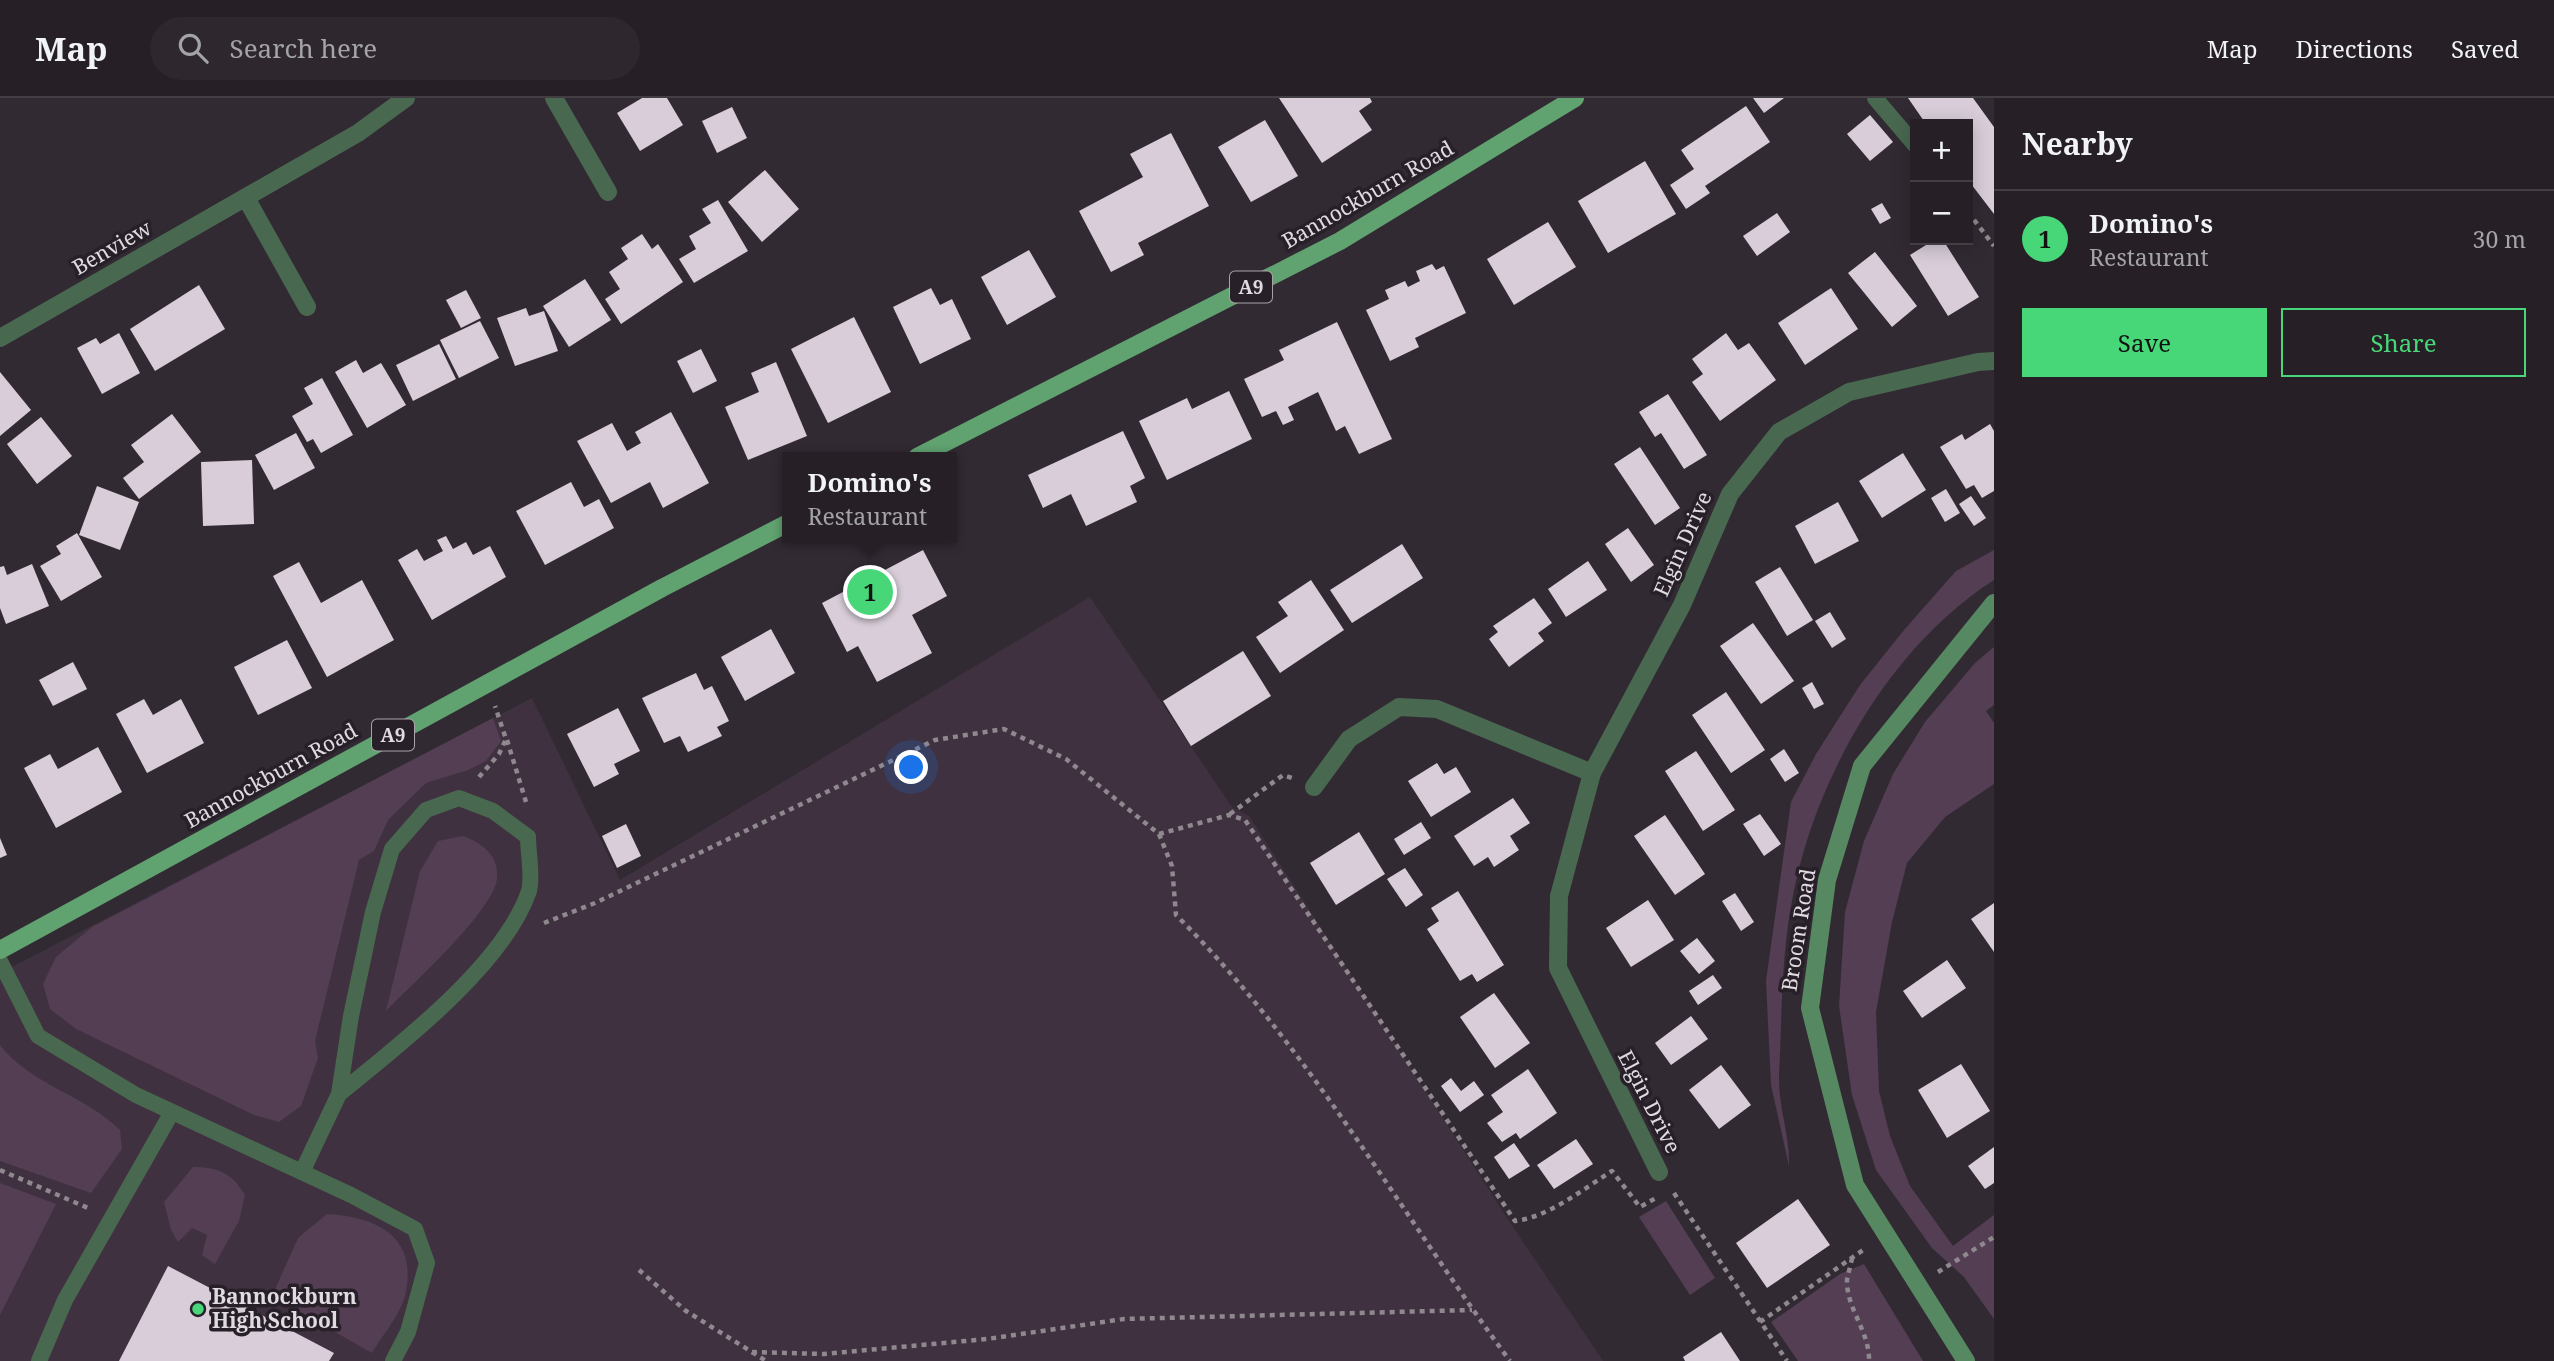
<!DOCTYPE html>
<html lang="en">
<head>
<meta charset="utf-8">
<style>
  body { margin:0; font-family:"Noto Serif",serif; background:#2e282e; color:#f1f3f6 }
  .controls { position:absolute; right:21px; top:21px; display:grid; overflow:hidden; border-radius:0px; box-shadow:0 4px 18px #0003 }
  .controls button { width:63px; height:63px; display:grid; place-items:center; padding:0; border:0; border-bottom:2px solid #423e43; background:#262026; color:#f1f3f6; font:35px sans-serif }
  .you { position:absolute; left:912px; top:670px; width:24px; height:24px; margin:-18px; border:5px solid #fff; border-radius:50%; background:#1a73e8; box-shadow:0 0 0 10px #1a73e833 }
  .badge { display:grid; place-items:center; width:46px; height:46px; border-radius:50%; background:#48d778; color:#111; font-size:23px; font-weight:700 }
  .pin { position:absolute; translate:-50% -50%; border:4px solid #fff; box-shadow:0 2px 7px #0006 }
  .popup { position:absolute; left:782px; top:354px; width:175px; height:91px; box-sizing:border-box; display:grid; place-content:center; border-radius:0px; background:#262026; filter:drop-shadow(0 2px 5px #0005); font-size:23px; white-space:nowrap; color:#a4a3a7 }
  .popup b { font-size:26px; color:#f1f3f6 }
  .popup::after { content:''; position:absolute; left:50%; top:100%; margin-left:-14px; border:14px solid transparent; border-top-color:#262026 }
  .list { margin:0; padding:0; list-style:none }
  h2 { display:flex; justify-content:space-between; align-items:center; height:91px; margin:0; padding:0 28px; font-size:30px }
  h2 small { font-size:23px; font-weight:400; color:#a4a3a7 }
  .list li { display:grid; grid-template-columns:46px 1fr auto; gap:21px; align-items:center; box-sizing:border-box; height:98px; padding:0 28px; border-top:2px solid #423e43 }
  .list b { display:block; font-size:26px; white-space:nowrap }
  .list p { margin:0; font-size:23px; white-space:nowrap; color:#a4a3a7 }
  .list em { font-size:23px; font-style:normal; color:#a4a3a7 }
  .actions { display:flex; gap:14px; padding:21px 28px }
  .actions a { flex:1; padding:16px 0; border:2px solid #48d778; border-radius:0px; text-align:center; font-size:24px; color:#48d778 }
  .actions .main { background:#48d778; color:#111 }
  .icon { flex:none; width:38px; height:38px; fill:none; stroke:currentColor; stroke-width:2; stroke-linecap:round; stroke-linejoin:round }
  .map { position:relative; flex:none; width:1994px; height:1263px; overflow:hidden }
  header { display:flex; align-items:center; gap:42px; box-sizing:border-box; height:98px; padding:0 35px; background:#262026; border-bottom:2px solid #423e43 }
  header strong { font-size:33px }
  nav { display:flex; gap:38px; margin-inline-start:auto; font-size:24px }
  .search { width:490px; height:63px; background:#2e282e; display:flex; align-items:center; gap:18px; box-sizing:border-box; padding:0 24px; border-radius:38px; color:#a4a3a7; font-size:26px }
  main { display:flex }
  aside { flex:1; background:#262026 }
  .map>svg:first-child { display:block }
  .built { fill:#3f313f }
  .green { fill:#533e53 }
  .building { fill:#d8cdd9 }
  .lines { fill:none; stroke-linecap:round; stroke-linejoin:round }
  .path { stroke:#8f888f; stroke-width:4.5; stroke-dasharray:5 5; stroke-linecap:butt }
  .lane { stroke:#496850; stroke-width:16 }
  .street { stroke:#496850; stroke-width:18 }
  .secondary { stroke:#568962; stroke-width:18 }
  .primary { stroke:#60a270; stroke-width:18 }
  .poi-dot { fill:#48d778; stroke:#282029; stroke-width:2.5 }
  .labels { text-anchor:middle; stroke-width:7; stroke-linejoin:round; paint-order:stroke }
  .shield { fill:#282029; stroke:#a9a3a9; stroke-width:2 }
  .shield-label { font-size:19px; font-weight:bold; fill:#e0dbe0 }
  .street-label { font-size:21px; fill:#e0dbe0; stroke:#282029 }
  .poi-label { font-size:21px; font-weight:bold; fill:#e0dbe0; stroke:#282029; text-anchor:start }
</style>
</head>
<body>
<header>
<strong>Map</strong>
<div class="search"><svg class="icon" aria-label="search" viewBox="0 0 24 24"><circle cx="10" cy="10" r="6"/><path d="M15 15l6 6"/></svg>Search here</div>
<nav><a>Map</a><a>Directions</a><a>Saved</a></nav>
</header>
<main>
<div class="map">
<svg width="1994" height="1263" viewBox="0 0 1994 1263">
  <rect width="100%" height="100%" fill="#322a33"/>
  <!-- built -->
  <polygon class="built" points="1090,499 1232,709 1249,718 1509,1123 1603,1263 0,1263 0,875 532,600 620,782"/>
  <!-- green -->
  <g class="green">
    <path d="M1994,452V482C1890,548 1813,683 1792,803C1781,860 1782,920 1779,978C1778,1008 1790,1037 1789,1068L1771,987L1766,883L1791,704L1816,656L1860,587L1904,532L1956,473Z"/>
    <polygon points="1994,549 1994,607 1986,613 1994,625 1994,686 1945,719 1907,765 1892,824 1876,914 1879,993 1890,1038 1910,1088 1953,1148 1994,1117 1994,1221 1964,1179 1932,1150 1876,1072 1852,997 1839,908 1845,814 1864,743 1893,676 1925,624 1975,565"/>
    <polygon points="493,620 501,643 486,663 468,672 426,685 388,722 374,753 359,762 315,943 318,960 301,1008 279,1024 254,1017 76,931 50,911 43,886 56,859 92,829"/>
    <path d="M463,738C482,745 499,757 497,780C495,812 410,888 386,913L420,773L438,743Z"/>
    <path d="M0,947C31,987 85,997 120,1032L122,1051L91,1095L0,1063Z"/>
    <path d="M193,1069C218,1069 232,1075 245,1097L239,1123L215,1166L202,1157L207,1137L192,1130L178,1144L171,1132L164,1104Z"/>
    <polygon points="0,1085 56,1106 0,1217"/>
    <polygon points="1666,1103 1715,1180 1690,1197 1639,1119"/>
    <path d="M327,1116C378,1119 419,1139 405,1198C400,1217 382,1238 372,1255L272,1198L298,1140Z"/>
    <polygon points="1864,1166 1923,1263 1798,1263 1771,1224 1840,1176"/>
  </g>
  <!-- building -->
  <g class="building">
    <polygon points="642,0 667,0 683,27 640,53 617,15"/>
    <polygon points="1279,0 1370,0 1372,4 1359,13 1372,32 1322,65"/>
    <polygon points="1753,0 1784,0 1764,15"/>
    <polygon points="1908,0 1973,0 1994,29 1994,116 1968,82 1968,26 1926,26"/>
    <polygon points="1746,8 1770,44 1705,88 1710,95 1686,111 1670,87 1694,71 1681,52"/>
    <polygon points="732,9 747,40 717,55 702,23"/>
    <polygon points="1870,17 1893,44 1870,63 1847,36"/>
    <polygon points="1265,22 1298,78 1251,104 1218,49"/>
    <polygon points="1171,35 1209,108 1138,145 1144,157 1111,174 1079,113 1143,79 1130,56"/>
    <polygon points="1645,63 1676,116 1608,155 1578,103"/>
    <polygon points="765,72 799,111 762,144 728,104"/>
    <polygon points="718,102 748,153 694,185 679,161 696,151 689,138 711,125 702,111"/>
    <polygon points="1882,105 1891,120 1880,126 1871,111"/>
    <polygon points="1777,115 1790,134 1757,158 1743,138"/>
    <polygon points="1548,124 1576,169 1514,207 1487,161"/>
    <polygon points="642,136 652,151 658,146 683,184 621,226 605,201 620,191 609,174 628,161 621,150"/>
    <polygon points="1934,142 1943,142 1979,199 1948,218 1910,157"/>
    <polygon points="1029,152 1056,199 1007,227 981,179"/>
    <polygon points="1875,154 1917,208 1892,229 1848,175"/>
    <polygon points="1432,166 1436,172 1444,168 1466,215 1415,240 1419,249 1390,263 1366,212 1389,201 1385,192 1405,183 1408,189 1420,183 1416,173"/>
    <polygon points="585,181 611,222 569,249 543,208"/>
    <polygon points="199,187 225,231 155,273 130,231"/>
    <polygon points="931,190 940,207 952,201 971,241 920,266 893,209"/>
    <polygon points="1831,190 1858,231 1805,267 1778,225"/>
    <polygon points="466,192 481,220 461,230 446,202"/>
    <polygon points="526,210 529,218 544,213 558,253 515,268 497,220"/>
    <polygon points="854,219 891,294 828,325 791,251"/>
    <polygon points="480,223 499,260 459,280 440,242"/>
    <polygon points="1337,224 1392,341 1359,356 1345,328 1336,333 1318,294 1288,309 1294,322 1283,327 1276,313 1262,319 1244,281 1284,262 1279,252"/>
    <polygon points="119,235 140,275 102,296 77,250 96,240 100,246"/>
    <polygon points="1726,235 1738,252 1749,245 1776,282 1720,323 1692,284 1703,276 1692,261"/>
    <polygon points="439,246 456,281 413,303 396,267"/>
    <polygon points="701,251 717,283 693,295 677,263"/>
    <polygon points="356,262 363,275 381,265 406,307 367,330 335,274"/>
    <polygon points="776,264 807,338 748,362 725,309 759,294 751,275"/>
    <polygon points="0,274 31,312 0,338"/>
    <polygon points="322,280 353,337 321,355 313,341 307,344 292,318 313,306 304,290"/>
    <polygon points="1229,293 1252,341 1167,382 1139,323 1187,300 1192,311"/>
    <polygon points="1668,296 1707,357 1684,371 1661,335 1655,339 1639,314"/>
    <polygon points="671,314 709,385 663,410 650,384 611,405 577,343 612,325 627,353 641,345 635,334"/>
    <polygon points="172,316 201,354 139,401 123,380 144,364 131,347"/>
    <polygon points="41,319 72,358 37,386 7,346"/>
    <polygon points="1990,326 1994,333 1994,393 1982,400 1974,387 1966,391 1940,349 1962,336 1965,342"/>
    <polygon points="1123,333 1145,380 1130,388 1137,404 1086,428 1071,396 1043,410 1028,377"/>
    <polygon points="296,335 315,370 274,392 255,357"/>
    <polygon points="1640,349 1680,410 1655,427 1614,366"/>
    <polygon points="1903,355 1926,392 1882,420 1859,383"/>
    <polygon points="252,362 254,426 203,428 201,364"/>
    <polygon points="571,384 584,409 599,401 614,430 545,467 516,413"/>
    <polygon points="97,388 139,404 120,452 79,437"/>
    <polygon points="1946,391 1960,415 1945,424 1931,400"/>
    <polygon points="1971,398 1986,420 1974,428 1959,406"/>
    <polygon points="1838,404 1859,443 1815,466 1795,428"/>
    <polygon points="1628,430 1654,467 1631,484 1605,446"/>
    <polygon points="77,435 102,479 61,503 40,468 61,456 56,448"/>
    <polygon points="446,438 453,451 466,444 473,457 490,448 506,479 432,522 398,462 417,451 424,463 443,453 437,442"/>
    <polygon points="1402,446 1423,480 1352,525 1330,492"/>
    <polygon points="923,452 947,498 912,517 932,555 877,584 858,548 847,554 822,505"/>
    <polygon points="1588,463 1607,492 1566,519 1548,491"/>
    <polygon points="299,464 321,505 362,482 394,542 327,579 273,478"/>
    <polygon points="32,466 49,508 6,526 0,510 0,469 4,468 7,477"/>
    <polygon points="1780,469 1813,522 1787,538 1755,484"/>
    <polygon points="1311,482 1344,532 1280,575 1256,539 1288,518 1278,504"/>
    <polygon points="1534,500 1552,525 1538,535 1544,543 1509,569 1489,541 1498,534 1493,528"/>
    <polygon points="1830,514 1846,541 1832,550 1815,523"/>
    <polygon points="1753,525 1794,583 1761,606 1720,548"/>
    <polygon points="771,531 795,575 745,603 721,559"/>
    <polygon points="287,542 312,590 258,617 234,569"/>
    <polygon points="1243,553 1271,598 1191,648 1163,603"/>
    <polygon points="73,564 87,591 53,608 39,582"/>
    <polygon points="696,575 704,592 712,588 729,623 717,629 722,638 688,654 680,638 664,645 642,600"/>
    <polygon points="1812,584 1824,606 1814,611 1802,590"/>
    <polygon points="1726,594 1765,652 1731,675 1692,617"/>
    <polygon points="144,601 153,617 181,601 204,645 147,675 116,616"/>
    <polygon points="618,610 640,653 614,666 619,676 594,689 567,636"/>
    <polygon points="98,649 122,694 56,730 24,670 50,656 58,671"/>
    <polygon points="1784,651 1799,675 1785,684 1770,661"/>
    <polygon points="1696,653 1735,712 1703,733 1665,673"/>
    <polygon points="1437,665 1444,676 1456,669 1471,694 1431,719 1408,683"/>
    <polygon points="1513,700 1530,725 1510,738 1519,752 1494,769 1488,759 1474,768 1454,738"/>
    <polygon points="1760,716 1781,746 1764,758 1743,726"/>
    <polygon points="1665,717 1705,776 1675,797 1634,738"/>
    <polygon points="1421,724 1431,740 1404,757 1394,741"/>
    <polygon points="626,726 641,758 617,770 602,738"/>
    <polygon points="1359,734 1385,776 1336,807 1310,765"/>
    <polygon points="0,740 7,757 0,760"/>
    <polygon points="1405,770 1423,797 1406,809 1387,781"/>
    <polygon points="1458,793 1504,867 1477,884 1472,876 1460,883 1427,831 1439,823 1431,810"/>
    <polygon points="1735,795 1754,824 1741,833 1722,803"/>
    <polygon points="1648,802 1674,842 1631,869 1606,830"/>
    <polygon points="1994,805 1994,854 1971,821"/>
    <polygon points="1697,840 1715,863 1699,876 1680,853"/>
    <polygon points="1947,862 1966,890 1922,920 1903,893"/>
    <polygon points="1713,877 1722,890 1698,907 1689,893"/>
    <polygon points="1494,895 1530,945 1495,970 1460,919"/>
    <polygon points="1691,918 1708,941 1671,967 1655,945"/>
    <polygon points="1961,966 1990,1013 1947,1040 1918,992"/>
    <polygon points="1721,967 1751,1007 1719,1031 1689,992"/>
    <polygon points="1528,971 1557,1015 1520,1041 1516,1035 1502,1044 1487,1025 1503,1014 1491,997"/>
    <polygon points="1451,980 1461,993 1474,983 1484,997 1460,1014 1441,988"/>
    <polygon points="1576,1041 1593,1066 1554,1091 1537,1067"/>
    <polygon points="1514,1045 1530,1068 1509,1081 1494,1059"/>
    <polygon points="1994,1049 1994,1085 1985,1091 1968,1068"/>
    <polygon points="1798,1101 1830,1147 1767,1190 1736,1145"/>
    <polygon points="168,1168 334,1255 329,1263 119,1263"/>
    <polygon points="1721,1234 1740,1263 1685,1263 1683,1259"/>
  </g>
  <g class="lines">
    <!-- path -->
    <g class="path">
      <polyline points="1968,114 1994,148"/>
      <polyline points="507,642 526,704"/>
      <polyline points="479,679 499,656 506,641 495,608"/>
      <polyline points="1230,716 1283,677 1292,680"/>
      <path d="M1159,736L1172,768L1176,817C1309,949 1399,1113 1510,1263"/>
      <path d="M544,825L595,805L935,642L1004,631L1066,661L1159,736L1229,717L1245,722L1515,1123C1549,1119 1583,1091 1612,1073L1640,1109L1656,1100"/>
      <polyline points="0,1072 88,1110"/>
      <polyline points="1674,1095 1787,1263"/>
      <path d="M1852,1160C1851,1167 1848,1175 1847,1182C1846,1210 1870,1234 1869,1263"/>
      <polyline points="639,1172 686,1213 752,1254 824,1256 987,1241 1124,1221 1472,1212"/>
      <polyline points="1938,1174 1994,1139"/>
      <polyline points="1760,1224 1866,1150"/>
      <polyline points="752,1254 766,1263"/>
    </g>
    <!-- lane -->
    <g class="lane">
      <polyline points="1875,0 1915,47"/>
      <polyline points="0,863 38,938 136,997 351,1097 415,1131 427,1165 408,1234 393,1263"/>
      <path d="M302,1074L339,996L351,918L373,814L392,751L426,712L459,700L493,713L528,739C528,755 533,778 529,793C504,867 398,948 339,996"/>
      <polyline points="39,1263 65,1202 172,1014"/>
    </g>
    <!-- street -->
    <g class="street">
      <polyline points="554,0 608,94"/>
      <polyline points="246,100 307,209"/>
      <polyline points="0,240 358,35 406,0"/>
      <polyline points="1314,689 1349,641 1399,609 1437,611 1592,675"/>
      <polyline points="1659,1074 1558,870 1559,798 1592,675 1682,507 1730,396 1779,334 1849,294 1978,264 1994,263"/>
    </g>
    <!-- secondary -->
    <polyline class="secondary" points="1966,1263 1855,1087 1810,910 1827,782 1862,668 1994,505"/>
    <!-- primary -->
    <g class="primary">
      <polyline points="917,359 1340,143 1575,0"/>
      <polyline points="0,852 662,490 788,425"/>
    </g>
  </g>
  <!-- markers -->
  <circle class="poi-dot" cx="198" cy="1211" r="7"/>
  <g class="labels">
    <!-- shield labels -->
    <g class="shield">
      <rect x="1230" y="173.5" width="42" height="31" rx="5"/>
      <rect x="372" y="621.5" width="42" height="31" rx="5"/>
    </g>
    <g class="shield-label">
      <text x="1251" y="196">A9</text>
      <text x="393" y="644">A9</text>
    </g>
    <!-- street labels -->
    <g class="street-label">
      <text transform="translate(1368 97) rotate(-30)" y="7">Bannockburn Road</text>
      <text transform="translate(112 150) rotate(-30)" y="7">Benview</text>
      <text transform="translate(1683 446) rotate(-66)" y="7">Elgin Drive</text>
      <text transform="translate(271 678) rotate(-29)" y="7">Bannockburn Road</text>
      <text transform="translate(1799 832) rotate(-81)" y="7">Broom Road</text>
      <text transform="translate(1649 1004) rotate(63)" y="7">Elgin Drive</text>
    </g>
    <!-- poi labels -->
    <g class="poi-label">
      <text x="212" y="1206">Bannockburn<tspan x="212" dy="24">High School</tspan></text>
    </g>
  </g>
</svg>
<div class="controls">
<button>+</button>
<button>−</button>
</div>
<div class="you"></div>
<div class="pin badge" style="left:870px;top:494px">1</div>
<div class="popup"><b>Domino's</b>Restaurant</div>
</div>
<aside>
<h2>Nearby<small></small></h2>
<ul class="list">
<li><span class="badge">1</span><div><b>Domino's</b><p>Restaurant</p></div><em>30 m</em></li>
</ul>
<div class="actions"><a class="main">Save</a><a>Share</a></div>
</aside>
</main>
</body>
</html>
